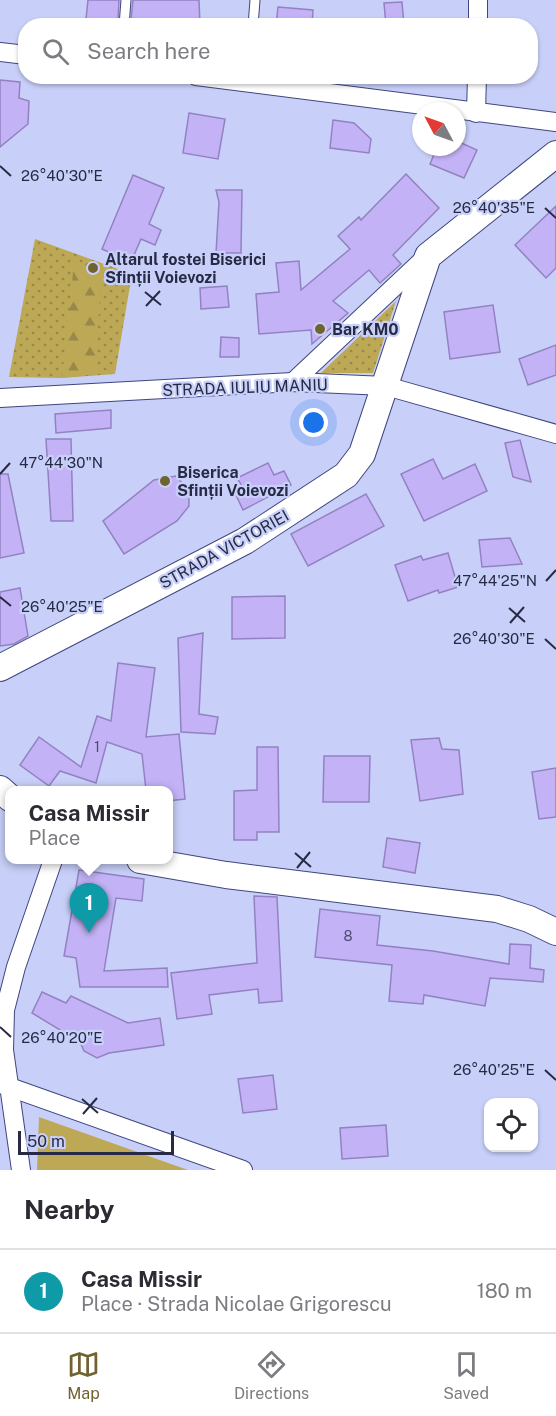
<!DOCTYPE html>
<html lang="en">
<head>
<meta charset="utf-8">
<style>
  body { margin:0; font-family:"Public Sans",sans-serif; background:#f2f2f3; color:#2b2b33 }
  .controls { position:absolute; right:18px; bottom:18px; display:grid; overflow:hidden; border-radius:12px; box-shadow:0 2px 4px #0004 }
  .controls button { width:54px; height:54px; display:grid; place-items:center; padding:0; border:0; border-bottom:2px solid #e1e1e2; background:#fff; color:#2b2b33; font:30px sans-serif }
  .compass { position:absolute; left:412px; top:102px; width:54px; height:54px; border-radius:50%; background:#fff; box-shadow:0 2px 4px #0004; rotate:311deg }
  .scale { position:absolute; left:18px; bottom:15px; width:156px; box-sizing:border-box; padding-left:6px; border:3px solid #262a44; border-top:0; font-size:16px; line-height:21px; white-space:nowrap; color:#262a44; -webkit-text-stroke:4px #c8d0f9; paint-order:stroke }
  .you { position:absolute; left:314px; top:423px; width:21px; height:21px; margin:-15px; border:4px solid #fff; border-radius:50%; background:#1a73e8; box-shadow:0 0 0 9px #1a73e833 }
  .badge { display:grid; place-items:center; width:39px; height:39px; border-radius:50%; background:#706330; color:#fff; font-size:20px; font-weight:700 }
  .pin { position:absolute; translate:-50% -50px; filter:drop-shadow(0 2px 3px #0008) }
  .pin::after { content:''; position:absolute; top:32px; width:21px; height:18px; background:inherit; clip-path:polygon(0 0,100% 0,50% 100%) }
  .popup { position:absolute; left:5px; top:786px; width:168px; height:78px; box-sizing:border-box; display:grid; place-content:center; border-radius:12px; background:#fff; filter:drop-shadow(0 2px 4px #0005); font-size:20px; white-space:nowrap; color:#7c7c81 }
  .popup b { font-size:22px; color:#2b2b33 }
  .popup::after { content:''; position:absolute; left:50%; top:100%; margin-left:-12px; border:12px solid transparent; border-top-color:#fff }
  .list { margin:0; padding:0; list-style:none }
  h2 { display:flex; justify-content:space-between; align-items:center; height:78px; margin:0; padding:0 24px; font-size:26px }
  h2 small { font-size:20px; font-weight:400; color:#7c7c81 }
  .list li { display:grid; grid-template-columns:39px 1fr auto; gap:18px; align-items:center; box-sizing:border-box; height:84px; padding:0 24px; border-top:2px solid #e1e1e2 }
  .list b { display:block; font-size:22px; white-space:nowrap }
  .list p { margin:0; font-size:20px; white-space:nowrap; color:#7c7c81 }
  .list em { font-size:20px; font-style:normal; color:#7c7c81 }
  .icon { flex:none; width:33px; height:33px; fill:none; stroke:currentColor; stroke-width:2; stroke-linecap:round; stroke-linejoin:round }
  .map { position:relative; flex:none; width:556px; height:1170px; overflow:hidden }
  .search { position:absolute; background:#fff; box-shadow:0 2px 4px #0004; left:18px; right:18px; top:18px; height:66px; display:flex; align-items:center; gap:15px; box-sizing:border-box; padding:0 21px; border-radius:24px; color:#7c7c81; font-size:22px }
  .sheet { height:162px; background:#fff }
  nav { display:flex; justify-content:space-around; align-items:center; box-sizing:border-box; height:84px; border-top:2px solid #e1e1e2; background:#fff; font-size:16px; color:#7c7c81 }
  nav a { display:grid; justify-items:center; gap:3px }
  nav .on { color:#706330 }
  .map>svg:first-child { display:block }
  .grass { fill:url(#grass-dots) }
  .forest { fill:url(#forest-firs) }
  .garden { fill:#bda855 }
  .building { fill:#c4b2f6; stroke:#9382c2; stroke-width:1.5 }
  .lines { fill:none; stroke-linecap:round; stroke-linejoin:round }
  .lane-casing { stroke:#3f467f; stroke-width:11 }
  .street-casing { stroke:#3f467f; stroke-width:20 }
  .secondary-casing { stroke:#3f467f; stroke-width:28 }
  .lane { stroke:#fff; stroke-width:9 }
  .street { stroke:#fff; stroke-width:18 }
  .secondary { stroke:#fff; stroke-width:26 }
  .ticks { fill:none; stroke:#262a44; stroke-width:2 }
  .poi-dot { fill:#706330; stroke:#c8d0f9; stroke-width:2 }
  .labels { text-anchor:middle; stroke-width:4.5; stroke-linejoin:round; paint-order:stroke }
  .number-label { font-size:14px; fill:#4e4c70 }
  .poi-label { font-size:16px; font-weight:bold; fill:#262a44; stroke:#c8d0f9; text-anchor:start }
  .street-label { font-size:16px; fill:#262a44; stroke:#c8d0f9 }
  .ticks-label { font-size:15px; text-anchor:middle; fill:#262a44; stroke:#c8d0f9; stroke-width:4.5; stroke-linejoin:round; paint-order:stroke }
</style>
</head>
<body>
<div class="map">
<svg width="556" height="1170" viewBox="0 0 556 1170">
  <defs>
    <pattern id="grass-dots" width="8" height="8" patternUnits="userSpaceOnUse" patternTransform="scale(1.5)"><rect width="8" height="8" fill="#bda855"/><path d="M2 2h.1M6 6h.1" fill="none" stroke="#998948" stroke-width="1.8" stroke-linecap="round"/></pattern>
    <pattern id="forest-firs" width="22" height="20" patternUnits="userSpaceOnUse" patternTransform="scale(1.5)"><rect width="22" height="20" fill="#bda855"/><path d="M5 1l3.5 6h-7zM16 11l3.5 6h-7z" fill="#998948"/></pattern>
  </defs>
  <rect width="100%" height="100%" fill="#c8d0f9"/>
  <!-- grass -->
  <g class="grass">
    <polygon points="35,239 132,274 115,374 62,378 9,377"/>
    <polygon points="396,301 373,373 321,373"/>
  </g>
  <!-- forest -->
  <polygon class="forest" points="74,263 102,263 95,374 62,378"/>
  <!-- garden -->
  <polygon class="garden" points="39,1117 188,1170 37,1170"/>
  <!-- building -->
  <g class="building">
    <polygon points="88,0 119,0 118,20 86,19"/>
    <polygon points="133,0 199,0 200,25 134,26 134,20 131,20"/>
    <polygon points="402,2 404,26 386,26 384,3"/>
    <polygon points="278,7 313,10 312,26 276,26"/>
    <polygon points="0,80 20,82 19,98 29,101 28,124 0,147"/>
    <polygon points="189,113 225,119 218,159 183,153"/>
    <polygon points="333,120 354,123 371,139 369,153 330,148"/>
    <polygon points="457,141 477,150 464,178 430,164 437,147 457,147"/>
    <polygon points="406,174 439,208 393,255 401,264 380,283 369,270 333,301 348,313 312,344 311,330 259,334 256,294 279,292 276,263 299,261 301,290 350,249 338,236 359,217 361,220"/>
    <polygon points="133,175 164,188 149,224 161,230 155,245 141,239 131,262 102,249"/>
    <polygon points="216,190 242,190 241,253 216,253 219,202"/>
    <polygon points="556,206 556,268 546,278 515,245"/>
    <polygon points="227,286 229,307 201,309 200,288"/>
    <polygon points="493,305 500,352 450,359 444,312"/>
    <polygon points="221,337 239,338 239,357 220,357"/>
    <polygon points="556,345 556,375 528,385 519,359"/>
    <polygon points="111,410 111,428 56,433 55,414"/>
    <polygon points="46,439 71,439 73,521 51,521"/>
    <polygon points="520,440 531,482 513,477 505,443"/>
    <polygon points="433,459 443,479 475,464 487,491 424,521 401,474"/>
    <polygon points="268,463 274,475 284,471 291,485 243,510 235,493 245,491 237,478"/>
    <polygon points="0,474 8,474 24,553 0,558"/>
    <polygon points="176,476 189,491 189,506 177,521 124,554 103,521 154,480"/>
    <polygon points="366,494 384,526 308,566 291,534"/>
    <polygon points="510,538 522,564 482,567 479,540"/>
    <polygon points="448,553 458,587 439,593 438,590 408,601 395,565 421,556 423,560"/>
    <polygon points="20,588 28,636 14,644 0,646 0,592"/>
    <polygon points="285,596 285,638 232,639 232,597"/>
    <polygon points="203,633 199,714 218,717 215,734 181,732 178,638"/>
    <polygon points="118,663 155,668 146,737 179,734 185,799 168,801 168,790 146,790 142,754 107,742 96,783 60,771 49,786 20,765 39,737 81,767 97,716 111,721"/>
    <polygon points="439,738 442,749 459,750 463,794 420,801 411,740"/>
    <polygon points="257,747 278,747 279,832 257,832 257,840 234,840 234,791 257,790"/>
    <polygon points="324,756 370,756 369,802 323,802"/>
    <polygon points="556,768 556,817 539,819 532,772"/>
    <polygon points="387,838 420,843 415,873 383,867"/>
    <polygon points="79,870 144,879 142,901 116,898 104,971 167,968 168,987 80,987 76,958 64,956"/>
    <polygon points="254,896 277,897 282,1001 259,1003 258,989 209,995 212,1014 177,1019 171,973 257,963"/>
    <polygon points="320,909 380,916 377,945 433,951 509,964 510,944 531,945 530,968 544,970 543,982 490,978 485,1006 424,995 423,1004 389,1001 392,965 315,957"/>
    <polygon points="42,992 66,1003 71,996 128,1023 160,1018 164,1045 109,1053 97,1058 84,1051 80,1042 32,1013"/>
    <polygon points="273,1075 277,1109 243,1113 238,1079"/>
    <polygon points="386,1125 388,1156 342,1159 340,1128"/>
  </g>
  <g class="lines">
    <!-- lane casing -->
    <g class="lane-casing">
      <g id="lane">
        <polyline points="124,26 126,0"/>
        <polyline points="253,26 255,0"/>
      </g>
    </g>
    <!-- street casing -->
    <g class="street-casing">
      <g id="street">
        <polyline points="478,26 478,0"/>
        <polyline points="0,52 26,55"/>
        <polyline points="196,76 556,122"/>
        <polyline points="476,113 477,76"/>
        <polyline points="293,382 426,257"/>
        <polyline points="0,398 293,382 386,386 556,434"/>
        <polyline points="1,1084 243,1170"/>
        <polyline points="21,1170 4,1050 5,1010 16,967 53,860"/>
      </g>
    </g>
    <!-- secondary casing -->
    <g class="secondary-casing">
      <g id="secondary">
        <polyline points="0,668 245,541 346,475 362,454 428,256 556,154"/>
        <polyline points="0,789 10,798"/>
        <polyline points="140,860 226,875 497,909 529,919 556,932"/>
      </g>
    </g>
    <!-- lane -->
    <use href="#lane" class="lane"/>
    <!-- street -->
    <use href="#street" class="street"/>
    <!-- secondary -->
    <use href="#secondary" class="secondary"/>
  </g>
  <!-- ticks -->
  <path class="ticks" d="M0,166L11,176M545,208L556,218M145,292L161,305M146,306L160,291M0,474L10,463M546,581L556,570M0,597L11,606M509,608L525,622M510,623L524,607M545,639L556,649M295,853L311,867M297,868L310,852M0,1027L11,1037M545,1070L556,1080M82,1099L98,1113M83,1114L97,1098"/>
  <!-- markers -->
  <g class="poi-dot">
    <circle cx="93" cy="268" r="6"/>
    <circle cx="320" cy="329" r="6"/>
    <circle cx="165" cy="481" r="6"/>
  </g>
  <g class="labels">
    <!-- number labels -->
    <g class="number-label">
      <text x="97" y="752">1</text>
      <text x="348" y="941">8</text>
    </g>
    <!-- poi labels -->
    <g class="poi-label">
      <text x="105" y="265">Altarul fostei Biserici<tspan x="105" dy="18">Sfinții Voievozi</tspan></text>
      <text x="332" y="335">Bar KM0</text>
      <text x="177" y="478">Biserica<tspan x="177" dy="18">Sfinții Voievozi</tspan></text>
    </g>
    <!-- street labels -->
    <g class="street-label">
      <text transform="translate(245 387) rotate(-2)" y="6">STRADA IULIU MANIU</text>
      <text transform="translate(224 549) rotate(-29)" y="6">STRADA VICTORIEI</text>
    </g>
  </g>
  <g class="ticks-label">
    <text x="62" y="181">26°40'30"E</text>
    <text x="494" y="213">26°40'35"E</text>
    <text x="61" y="468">47°44'30"N</text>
    <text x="495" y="586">47°44'25"N</text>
    <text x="62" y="612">26°40'25"E</text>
    <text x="494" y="644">26°40'30"E</text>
    <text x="62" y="1043">26°40'20"E</text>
    <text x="494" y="1075">26°40'25"E</text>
  </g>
</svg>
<div class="controls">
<button><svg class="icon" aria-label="locate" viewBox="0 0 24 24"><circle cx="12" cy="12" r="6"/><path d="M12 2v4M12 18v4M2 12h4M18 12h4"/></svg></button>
</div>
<svg class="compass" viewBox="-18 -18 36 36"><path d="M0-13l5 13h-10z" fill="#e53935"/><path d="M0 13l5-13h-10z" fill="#7c7c81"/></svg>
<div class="scale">50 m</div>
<div class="you"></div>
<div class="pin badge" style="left:89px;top:933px;background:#0f9aa8">1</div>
<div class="popup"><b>Casa Missir</b>Place</div>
<div class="search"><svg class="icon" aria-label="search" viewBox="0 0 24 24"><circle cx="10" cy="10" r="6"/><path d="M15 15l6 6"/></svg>Search here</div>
</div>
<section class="sheet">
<h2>Nearby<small></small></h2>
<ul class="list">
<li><span class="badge" style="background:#0f9aa8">1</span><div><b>Casa Missir</b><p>Place · Strada Nicolae Grigorescu</p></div><em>180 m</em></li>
</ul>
</section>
<nav>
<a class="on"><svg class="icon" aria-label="map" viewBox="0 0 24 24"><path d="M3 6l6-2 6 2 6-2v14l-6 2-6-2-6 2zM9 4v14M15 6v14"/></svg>Map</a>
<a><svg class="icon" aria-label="directions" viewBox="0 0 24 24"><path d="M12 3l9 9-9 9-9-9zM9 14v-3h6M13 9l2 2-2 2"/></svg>Directions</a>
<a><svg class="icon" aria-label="saved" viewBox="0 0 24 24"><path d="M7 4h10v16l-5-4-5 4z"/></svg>Saved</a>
</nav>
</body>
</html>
